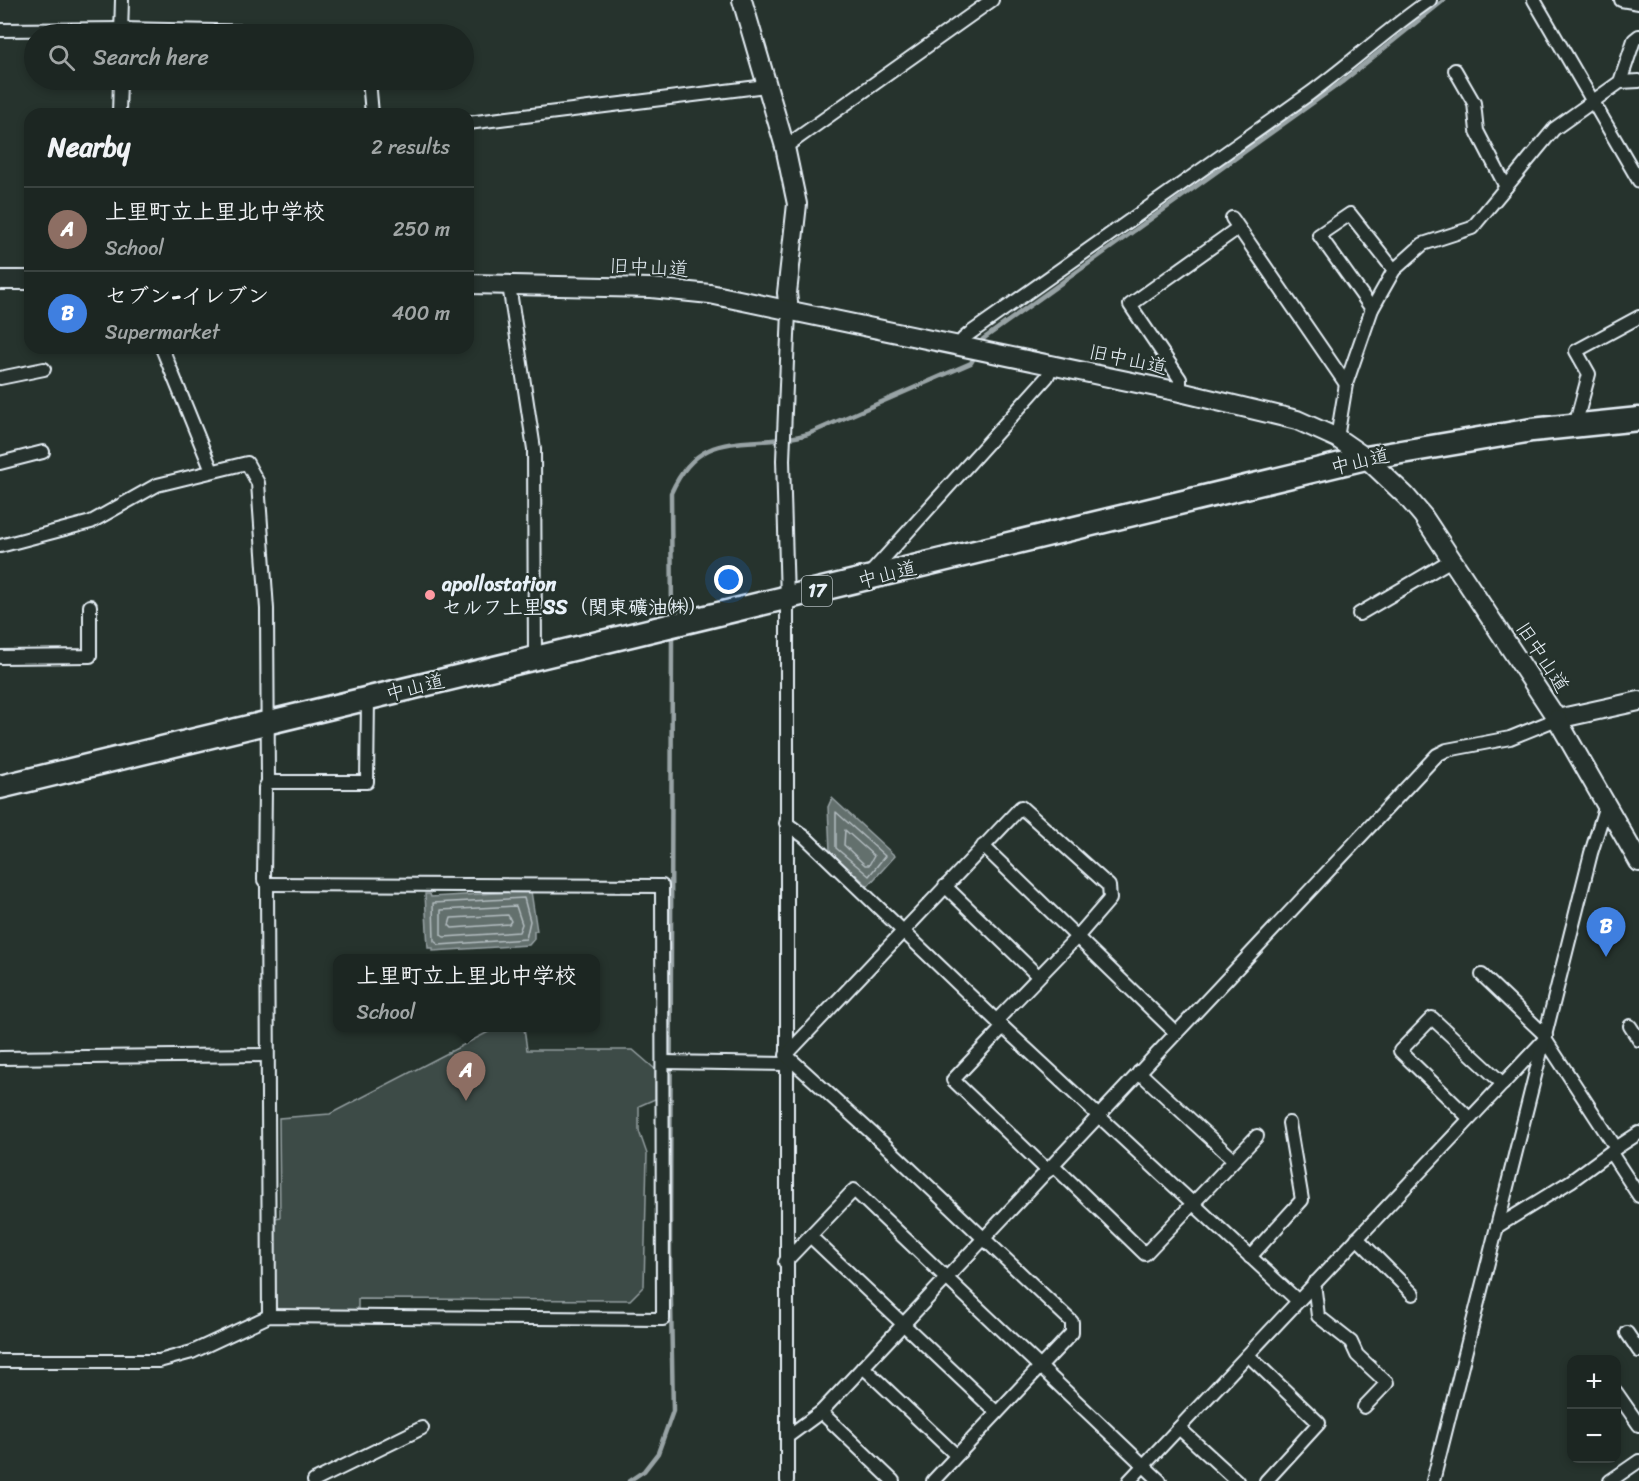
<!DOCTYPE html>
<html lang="en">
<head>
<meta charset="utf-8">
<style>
  body { margin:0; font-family:Sriracha,"Klee One",sans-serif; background:#29322f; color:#f1f3f6 }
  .controls { position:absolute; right:18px; bottom:18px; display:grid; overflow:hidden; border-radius:12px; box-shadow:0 3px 9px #0003 }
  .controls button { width:54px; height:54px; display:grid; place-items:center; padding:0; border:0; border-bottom:2px solid #3a4340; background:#1c2622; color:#f1f3f6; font:30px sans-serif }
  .you { position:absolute; left:729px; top:580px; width:21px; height:21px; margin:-15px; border:4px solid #fff; border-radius:50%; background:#1a73e8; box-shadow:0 0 0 9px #1a73e833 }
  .badge { display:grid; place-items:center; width:39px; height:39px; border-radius:50%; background:#ff9aa2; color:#fff; font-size:20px; font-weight:700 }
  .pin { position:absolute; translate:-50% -50px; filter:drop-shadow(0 2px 3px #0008) }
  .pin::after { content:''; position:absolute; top:32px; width:21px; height:18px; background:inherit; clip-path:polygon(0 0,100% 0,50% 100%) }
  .popup { position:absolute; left:333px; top:954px; width:267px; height:78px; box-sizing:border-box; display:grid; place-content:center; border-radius:12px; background:#1c2622; filter:drop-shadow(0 2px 4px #0005); font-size:20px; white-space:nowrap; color:#a0a5a5 }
  .popup b { font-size:22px; color:#f1f3f6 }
  .popup::after { content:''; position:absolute; left:50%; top:100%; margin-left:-12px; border:12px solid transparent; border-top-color:#1c2622 }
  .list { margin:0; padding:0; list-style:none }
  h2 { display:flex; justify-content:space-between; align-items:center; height:78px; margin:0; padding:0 24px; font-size:26px }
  h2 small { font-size:20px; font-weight:400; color:#a0a5a5 }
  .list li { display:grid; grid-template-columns:39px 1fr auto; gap:18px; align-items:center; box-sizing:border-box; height:84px; padding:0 24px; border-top:2px solid #3a4340 }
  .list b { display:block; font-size:22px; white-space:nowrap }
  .list p { margin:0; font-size:20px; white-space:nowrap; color:#a0a5a5 }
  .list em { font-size:20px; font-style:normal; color:#a0a5a5 }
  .icon { flex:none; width:33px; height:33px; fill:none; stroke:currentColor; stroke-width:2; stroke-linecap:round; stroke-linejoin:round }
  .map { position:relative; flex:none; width:1639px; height:1481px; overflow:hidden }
  .search { position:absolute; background:#1c2622; box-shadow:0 3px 9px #0003; left:24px; top:24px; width:450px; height:66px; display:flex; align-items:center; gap:15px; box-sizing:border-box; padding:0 21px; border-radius:33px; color:#a0a5a5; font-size:22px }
  .panel { position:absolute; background:#1c2622; box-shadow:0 3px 9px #0003; left:24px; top:108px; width:450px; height:246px; border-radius:18px }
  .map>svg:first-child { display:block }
  .green { fill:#3e4b47; stroke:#939ea0; stroke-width:1.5 }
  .water { fill:#636f6d; stroke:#98a3a5; stroke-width:1.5 }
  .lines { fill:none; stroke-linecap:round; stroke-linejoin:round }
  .shore { stroke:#b3bdc0; stroke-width:1.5 }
  .stream { stroke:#98a3a5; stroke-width:4.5 }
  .street-casing { stroke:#e8f1f8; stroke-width:16 }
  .secondary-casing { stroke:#e8f1f8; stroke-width:22 }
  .highway-casing { stroke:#e8f1f8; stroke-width:27 }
  .street { stroke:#26332d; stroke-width:12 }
  .secondary { stroke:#26332d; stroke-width:18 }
  .highway { stroke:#26332d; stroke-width:22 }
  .poi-dot { fill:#ff9aa2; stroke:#26332d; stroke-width:2 }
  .labels { text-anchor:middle; stroke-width:4.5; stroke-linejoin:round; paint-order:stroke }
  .shield { fill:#26332d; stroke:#aeb8bb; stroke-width:1.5 }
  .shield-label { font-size:18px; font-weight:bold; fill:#e8f1f8 }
  .street-label { font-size:20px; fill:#e8f1f8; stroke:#26332d }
  .poi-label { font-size:20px; font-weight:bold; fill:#e8f1f8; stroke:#26332d; text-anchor:start }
</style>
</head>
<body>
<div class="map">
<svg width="1639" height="1481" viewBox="0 0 1639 1481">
  <rect width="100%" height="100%" fill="#26332d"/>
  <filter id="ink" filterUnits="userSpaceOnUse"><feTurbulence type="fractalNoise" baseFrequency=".0167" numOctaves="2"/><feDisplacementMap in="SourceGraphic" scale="12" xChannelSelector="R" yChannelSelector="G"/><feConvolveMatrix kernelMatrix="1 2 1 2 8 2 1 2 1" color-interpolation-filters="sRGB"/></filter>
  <g filter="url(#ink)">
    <!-- green -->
    <polygon class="green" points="496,1028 524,1028 527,1050 633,1050 655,1069 655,1099 639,1106 639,1131 647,1154 644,1286 630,1300 358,1299 358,1310 278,1310 274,1305 274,1218 280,1217 279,1118 330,1114"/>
    <!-- water -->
    <g class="water">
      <polygon points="832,798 895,856 868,886 830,851 828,807"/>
      <polygon points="531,891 537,931 534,931 534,939 529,945 433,951 433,948 428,948 425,894 430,894 431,897"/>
    </g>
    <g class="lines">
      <!-- shore -->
      <g class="shore">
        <polygon points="836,812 885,856 869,876 836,848"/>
        <polygon points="845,830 874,856 869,865 865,865 844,845"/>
        <polygon points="524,898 530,921 526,939 439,945 434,941 433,903"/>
        <polygon points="516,906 522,924 519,932 444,937 441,935 441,910"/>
        <polygon points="508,915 511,921 509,924 452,928 449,925 451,918"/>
      </g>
      <!-- stream -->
      <g class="stream">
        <polyline points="980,346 983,339 1342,82 1444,0"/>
        <path d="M672,618L671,493C702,424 748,451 808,434L971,363L976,354"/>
        <polyline points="629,1481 644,1471 658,1453 673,1411 670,1249 672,633"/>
      </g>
      <!-- street casing -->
      <g class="street-casing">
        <g id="street">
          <polyline points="1534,0 1639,181"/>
          <polyline points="1621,0 1639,3"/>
          <polyline points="0,30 122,29 358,34"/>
          <polyline points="121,34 122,0"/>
          <polyline points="1455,70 1474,103 1477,131 1506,187"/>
          <polyline points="369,80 372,114"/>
          <polyline points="1620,82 1639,81"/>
          <polyline points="119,114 120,80"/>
          <polyline points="468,123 766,86"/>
          <polyline points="785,147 992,0"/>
          <polyline points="1232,218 1346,384"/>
          <polyline points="509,285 534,449 535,658"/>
          <polyline points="1372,309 1319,235 1350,214 1394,270"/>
          <path d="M963,347V339L969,334L1309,94C1350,64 1388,29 1430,0"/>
          <polyline points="162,348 212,471"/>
          <polyline points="0,378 44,369"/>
          <polyline points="1180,392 1180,379 1130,305 1238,228"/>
          <polyline points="1575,426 1589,374 1576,351 1639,317"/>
          <polyline points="1337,438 1346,384 1372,309 1394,270 1423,244 1472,228 1554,129 1620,82 1634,40 1639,36"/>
          <polyline points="0,463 43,452"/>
          <polyline points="0,546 91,522 157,485 247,463 258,483 267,609 268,782 265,788 264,880 267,884 269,1316"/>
          <polyline points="868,576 1047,377 1052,366"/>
          <polyline points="1359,614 1453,559"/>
          <polyline points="0,657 90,656 90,606"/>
          <polyline points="268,782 367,782 368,698"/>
          <polyline points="786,823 805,837 1003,1027 1298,1301"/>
          <polyline points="983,846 1175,1032"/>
          <polyline points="945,886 1038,976"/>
          <polyline points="1482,975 1546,1036"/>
          <polyline points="1630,1026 1639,1040"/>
          <polyline points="1003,1027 953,1080 1048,1171"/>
          <polyline points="1545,1039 1616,1148 1639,1133"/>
          <polyline points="0,1058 267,1055"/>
          <polyline points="663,1062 786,1064"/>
          <polyline points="1139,1072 1234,1160"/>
          <polyline points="1469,1118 1400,1051 1432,1018 1503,1084"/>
          <polyline points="1611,1153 1639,1196"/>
          <polyline points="1053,1165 1145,1254 1257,1136"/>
          <polyline points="1498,1226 1571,1181 1616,1148"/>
          <polyline points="810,1236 996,1412"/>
          <polyline points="1357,1238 1413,1294"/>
          <polyline points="1250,1257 1302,1200 1289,1123"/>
          <polyline points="785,1262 854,1190 1160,1481"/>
          <polyline points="1314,1283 1318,1316 1351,1342 1357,1355 1387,1383 1364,1407"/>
          <polyline points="1627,1333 1639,1351"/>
          <polyline points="1248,1355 1319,1423 1266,1481"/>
          <polyline points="0,1361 159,1361 192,1352 269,1316 663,1319 662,886 267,884"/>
          <polyline points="863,1367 956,1455"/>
          <polyline points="1616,1392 1639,1425"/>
          <polyline points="821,1412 893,1481"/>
          <polyline points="1179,1428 1237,1481"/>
          <polyline points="787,1437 821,1412 1437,755 1447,750 1510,738 1557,719"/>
          <polyline points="314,1481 422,1428"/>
          <polyline points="787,1481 787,599 783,460 789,311"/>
          <polyline points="933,1481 1072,1333 1072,1322 885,1145 786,1055 1021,807 1109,886 1110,899 1078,936 997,1020"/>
          <polyline points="1129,1481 1544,1040"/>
          <polyline points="1433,1481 1591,853 1606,805"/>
          <polyline points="1610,1481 1639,1461"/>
        </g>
      </g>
      <!-- secondary casing -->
      <g class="secondary-casing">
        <g id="secondary">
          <polyline points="742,0 785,147 797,204 787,293 789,311"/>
          <polyline points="0,280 30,280"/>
          <polyline points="468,284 651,288 710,294 1180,392 1297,420 1337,438 1366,458 1406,496 1423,516 1557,719 1639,701"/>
          <polyline points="1557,719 1639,862"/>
        </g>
      </g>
      <!-- highway casing -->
      <g class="highway-casing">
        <polyline id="highway" points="0,787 1366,458 1532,430 1639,419"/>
      </g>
      <!-- street -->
      <use href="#street" class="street"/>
      <!-- secondary -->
      <use href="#secondary" class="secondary"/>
      <!-- highway -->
      <use href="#highway" class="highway"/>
    </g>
  </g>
  <!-- markers -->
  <circle class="poi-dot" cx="430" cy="595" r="6"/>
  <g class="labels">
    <!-- shield labels -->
    <rect class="shield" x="802" y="576" width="30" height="30" rx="4.5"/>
    <g class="shield-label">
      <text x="817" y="597">17</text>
    </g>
    <!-- street labels -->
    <g class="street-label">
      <text transform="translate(649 267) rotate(3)" y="7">旧中山道</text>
      <text transform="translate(1128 359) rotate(12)" y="7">旧中山道</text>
      <text transform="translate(1360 461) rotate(-13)" y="7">中山道</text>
      <text transform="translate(887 574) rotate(-14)" y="7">中山道</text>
      <text transform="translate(1543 657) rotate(57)" y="7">旧中山道</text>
      <text transform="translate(415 687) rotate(-14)" y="7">中山道</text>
    </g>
    <!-- poi labels -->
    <g class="poi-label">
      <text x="442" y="591">apollostation<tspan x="442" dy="23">セルフ上里SS（関東礦油㈱）</tspan></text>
    </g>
  </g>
</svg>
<div class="controls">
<button>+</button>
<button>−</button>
</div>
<div class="you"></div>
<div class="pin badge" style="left:466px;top:1101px;background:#8d6e63">A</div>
<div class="popup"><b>上里町立上里北中学校</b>School</div>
<div class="pin badge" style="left:1606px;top:957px;background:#3f7fe0">B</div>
<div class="search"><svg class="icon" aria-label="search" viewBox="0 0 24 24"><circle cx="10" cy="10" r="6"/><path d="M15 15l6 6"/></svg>Search here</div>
<section class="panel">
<h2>Nearby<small>2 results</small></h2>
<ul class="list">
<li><span class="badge" style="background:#8d6e63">A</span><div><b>上里町立上里北中学校</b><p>School</p></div><em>250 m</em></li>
<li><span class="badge" style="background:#3f7fe0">B</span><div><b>セブン-イレブン</b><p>Supermarket</p></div><em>400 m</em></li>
</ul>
</section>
</div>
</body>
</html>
